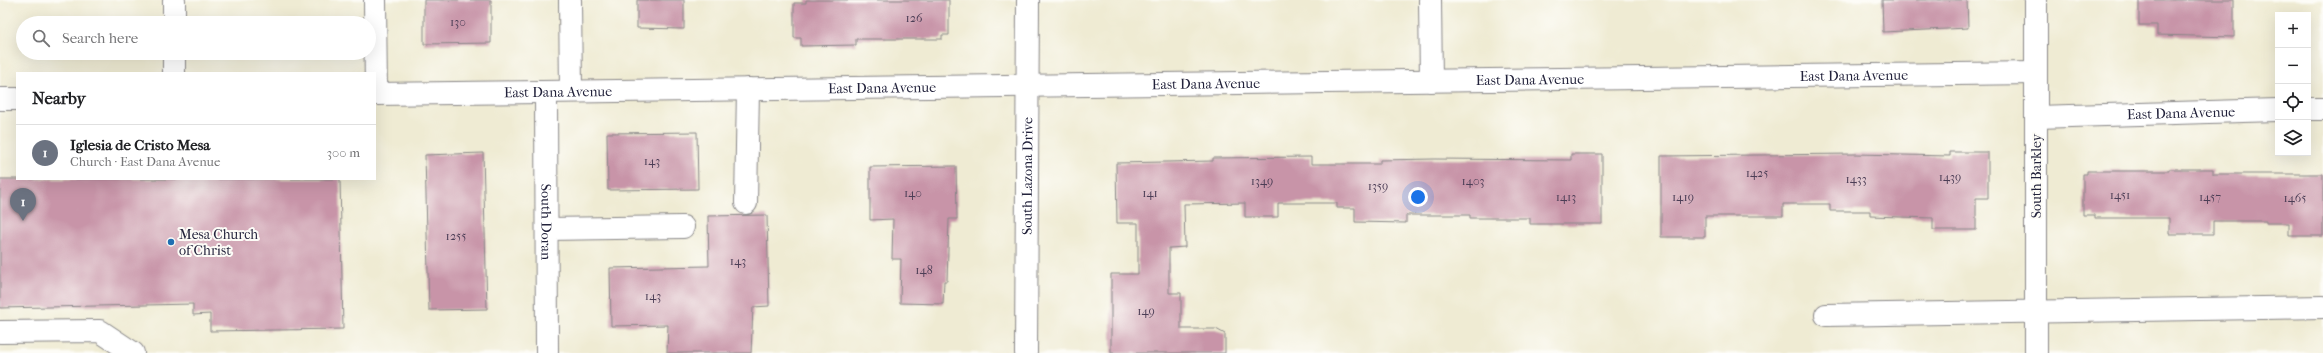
<!DOCTYPE html>
<html lang="en">
<head>
<meta charset="utf-8">
<style>
  body { margin:0; font-family:"IM FELL French Canon",serif; background:#f2f2f2; color:#202124 }
  .controls { position:absolute; right:12px; top:12px; display:grid; overflow:hidden; border-radius:0px; box-shadow:0 4px 16px #0002 }
  .controls button { width:36px; height:36px; display:grid; place-items:center; padding:0; border:0; border-bottom:1px solid #e0e0e0; background:#fff; color:#202124; font:20px sans-serif }
  .you { position:absolute; left:1418px; top:197px; width:14px; height:14px; margin:-10px; border:3px solid #fff; border-radius:50%; background:#1a73e8; box-shadow:0 0 0 6px #1a73e833 }
  .badge { display:grid; place-items:center; width:26px; height:26px; border-radius:50%; background:#1f6fb2; color:#fff; font-size:13px; font-weight:700 }
  .pin { position:absolute; translate:-50% -33px; filter:drop-shadow(0 1px 2px #0008) }
  .pin::after { content:''; position:absolute; top:21px; width:14px; height:12px; background:inherit; clip-path:polygon(0 0,100% 0,50% 100%) }
  .list { margin:0; padding:0; list-style:none }
  h2 { display:flex; justify-content:space-between; align-items:center; height:52px; margin:0; padding:0 16px; font-size:17px }
  h2 small { font-size:13px; font-weight:400; color:#757577 }
  .list li { display:grid; grid-template-columns:26px 1fr auto; gap:12px; align-items:center; box-sizing:border-box; height:56px; padding:0 16px; border-top:1px solid #e0e0e0 }
  .list b { display:block; font-size:15px; white-space:nowrap }
  .list p { margin:0; font-size:13px; white-space:nowrap; color:#757577 }
  .list em { font-size:13px; font-style:normal; color:#757577 }
  .icon { flex:none; width:22px; height:22px; fill:none; stroke:currentColor; stroke-width:2; stroke-linecap:round; stroke-linejoin:round }
  .map { position:relative; flex:none; width:2323px; height:353px; overflow:hidden }
  .search { position:absolute; background:#fff; box-shadow:0 4px 16px #0002; left:16px; top:16px; width:360px; height:44px; display:flex; align-items:center; gap:10px; box-sizing:border-box; padding:0 14px; border-radius:22px; color:#757577; font-size:15px }
  .panel { position:absolute; background:#fff; box-shadow:0 4px 16px #0002; left:16px; top:72px; width:360px; height:108px; border-radius:0px }
  .map>svg:first-child { display:block }
  .building { fill:#c894a8 }
  .lines { fill:none; stroke-linecap:round; stroke-linejoin:round }
  .minor-casing { stroke:#888687; stroke-width:24 }
  .minor { stroke:#fff; stroke-width:22 }
  .poi-dot { fill:#1f6fb2; stroke:#fdfcf7; stroke-width:1.5 }
  .labels { text-anchor:middle; stroke-width:4; stroke-linejoin:round; paint-order:stroke }
  .number-label { font-size:12px; fill:#4c3e56 }
  .street-label { font-size:14px; fill:#22223b; stroke:#fdfcf7 }
  .poi-label { font-size:14px; fill:#22223b; stroke:#fdfcf7; text-anchor:start }
</style>
</head>
<body>
<div class="map">
<svg width="2323" height="353" viewBox="0 0 2323 353">
  <rect width="100%" height="100%" fill="#fdfcf7"/>
  <filter id="ink" filterUnits="userSpaceOnUse"><feTurbulence type="fractalNoise" baseFrequency=".025" numOctaves="2"/><feDisplacementMap in="SourceGraphic" scale="8" xChannelSelector="R" yChannelSelector="G"/><feConvolveMatrix kernelMatrix="1 2 1 2 8 2 1 2 1" color-interpolation-filters="sRGB"/></filter>
  <filter id="wash" filterUnits="userSpaceOnUse"><feTurbulence type="fractalNoise" baseFrequency=".012" numOctaves="4" result="noise"/><feDisplacementMap in="SourceGraphic" scale="16" xChannelSelector="R" yChannelSelector="G"/><feGaussianBlur stdDeviation="0.9" result="paint"/><feColorMatrix in="noise" values="0 0 0 0 0 0 0 0 0 0 0 0 0 0 0 0 0 1.4 0 .05"/><feComposite in="paint" operator="in"/></filter>
  <g filter="url(#wash)">
    <rect width="100%" height="100%" fill="#efebd3"/>
    <g id="blocks">
      <!-- building -->
      <g class="building">
        <polygon points="424,0 491,0 491,43 424,44"/>
        <polygon points="637,0 684,0 684,29 637,28"/>
        <polygon points="806,0 949,0 949,35 942,35 942,39 856,39 856,45 801,46 801,38 794,38 794,3 806,3"/>
        <polygon points="1882,0 1967,0 1968,28 1883,32"/>
        <polygon points="2139,0 2234,0 2234,37 2157,35 2157,25 2139,25"/>
        <polygon points="697,132 698,189 608,190 607,133"/>
        <polygon points="1950,152 1988,152 1988,198 1976,198 1976,230 1933,230 1933,218 1870,216 1870,211 1830,211 1830,204 1783,204 1783,216 1705,216 1705,237 1661,237 1661,156 1855,154 1950,156"/>
        <polygon points="483,153 487,309 429,310 425,155"/>
        <polygon points="1571,154 1602,154 1602,224 1530,224 1530,218 1470,218 1470,215 1406,215 1406,223 1355,222 1355,208 1337,208 1337,203 1278,203 1278,217 1245,217 1245,203 1184,204 1185,247 1169,248 1169,293 1181,293 1181,329 1216,329 1225,334 1225,353 1111,353 1111,274 1138,274 1138,223 1117,223 1116,163 1213,161 1213,158 1311,157 1311,164 1380,164 1380,160 1434,159 1571,160"/>
        <polygon points="956,166 957,219 949,219 947,281 944,281 943,304 900,303 901,259 892,259 893,219 870,220 870,167"/>
        <polygon points="2169,169 2213,169 2213,174 2323,174 2323,236 2289,236 2289,223 2266,223 2266,221 2213,221 2213,234 2169,234 2169,218 2095,218 2095,215 2083,215 2083,174 2087,174 2087,171 2169,171"/>
        <polygon points="0,179 340,179 343,329 210,331 210,314 193,315 193,304 0,308"/>
        <polygon points="767,215 769,306 753,307 751,353 667,353 668,325 611,326 610,268 709,266 708,216"/>
      </g>
    </g>
  </g>
  <g filter="url(#ink)">
    <use href="#blocks" fill-opacity="0" stroke="#888687" stroke-width="1"/>
    <g class="lines">
      <!-- minor casing -->
      <g class="minor-casing">
        <g id="minor">
          <polyline points="174,0 174,23"/>
          <polyline points="375,0 376,94"/>
          <polyline points="570,0 571,91"/>
          <polyline points="1430,0 1431,81"/>
          <polyline points="174,53 174,73"/>
          <path id="s1" d="M546,92L547,353"/>
          <path id="s2" d="M375,94L2036,73"/>
          <polyline points="0,99 17,99"/>
          <polyline points="2308,109 2323,109"/>
          <path id="s3" d="M2036,117L2278,110"/>
          <polyline points="746,203 748,89"/>
          <polyline points="547,229 683,227"/>
          <polyline points="1826,315 2323,307"/>
          <polyline points="0,332 100,331 133,353"/>
          <path id="s4" d="M1026,353L1028,0"/>
          <polyline points="2036,353 2036,0"/>
        </g>
      </g>
      <!-- minor -->
      <use href="#minor" class="minor"/>
    </g>
  </g>
  <!-- markers -->
  <circle class="poi-dot" cx="171" cy="242" r="4"/>
  <g class="labels">
    <!-- number labels -->
    <g class="number-label">
      <text x="914" y="22">126</text>
      <text x="458" y="26">130</text>
      <text x="652" y="165">143</text>
      <text x="1757" y="177">1425</text>
      <text x="1950" y="181">1439</text>
      <text x="1856" y="183">1433</text>
      <text x="1262" y="185">1349</text>
      <text x="1473" y="185">1403</text>
      <text x="1378" y="190">1359</text>
      <text x="913" y="197">140</text>
      <text x="1150" y="197">141</text>
      <text x="2120" y="199">1451</text>
      <text x="1566" y="201">1413</text>
      <text x="1683" y="201">1419</text>
      <text x="2210" y="201">1457</text>
      <text x="2295" y="202">1465</text>
      <text x="456" y="240">1255</text>
      <text x="738" y="265">143</text>
      <text x="924" y="274">148</text>
      <text x="653" y="300">143</text>
      <text x="1146" y="315">149</text>
    </g>
    <!-- street labels -->
    <g class="street-label">
      <text dy="5" stroke="none"><textPath href="#s2" startOffset="1479">East Dana Avenue</textPath></text>
      <text dy="5" stroke="none"><textPath href="#s2" startOffset="1155">East Dana Avenue</textPath></text>
      <text dy="5" stroke="none"><textPath href="#s2" startOffset="831">East Dana Avenue</textPath></text>
      <text dy="5" stroke="none"><textPath href="#s2" startOffset="507">East Dana Avenue</textPath></text>
      <text dy="5" stroke="none"><textPath href="#s2" startOffset="183">East Dana Avenue</textPath></text>
      <text dy="5" stroke="none"><textPath href="#s3" startOffset="145">East Dana Avenue</textPath></text>
      <text transform="translate(2036 176) rotate(-90)" y="5">South Barkley</text>
      <text dy="5" stroke="none"><textPath href="#s4" startOffset="177">South Lazona Drive</textPath></text>
      <text dy="5" stroke="none"><textPath href="#s1" startOffset="130">South Doran</textPath></text>
    </g>
    <!-- poi labels -->
    <g class="poi-label">
      <text x="179" y="239">Mesa Church<tspan x="179" dy="16">of Christ</tspan></text>
    </g>
  </g>
</svg>
<div class="controls">
<button>+</button>
<button>−</button>
<button><svg class="icon" aria-label="locate" viewBox="0 0 24 24"><circle cx="12" cy="12" r="6"/><path d="M12 2v4M12 18v4M2 12h4M18 12h4"/></svg></button>
<button><svg class="icon" aria-label="layers" viewBox="0 0 24 24"><path d="M12 4l9 5-9 5-9-5zM3 14l9 5 9-5"/></svg></button>
</div>
<div class="you"></div>
<div class="pin badge" style="left:23px;top:221px;background:#6b7280">1</div>
<div class="search"><svg class="icon" aria-label="search" viewBox="0 0 24 24"><circle cx="10" cy="10" r="6"/><path d="M15 15l6 6"/></svg>Search here</div>
<section class="panel">
<h2>Nearby<small></small></h2>
<ul class="list">
<li><span class="badge" style="background:#6b7280">1</span><div><b>Iglesia de Cristo Mesa</b><p>Church · East Dana Avenue</p></div><em>300 m</em></li>
</ul>
</section>
</div>
</body>
</html>
